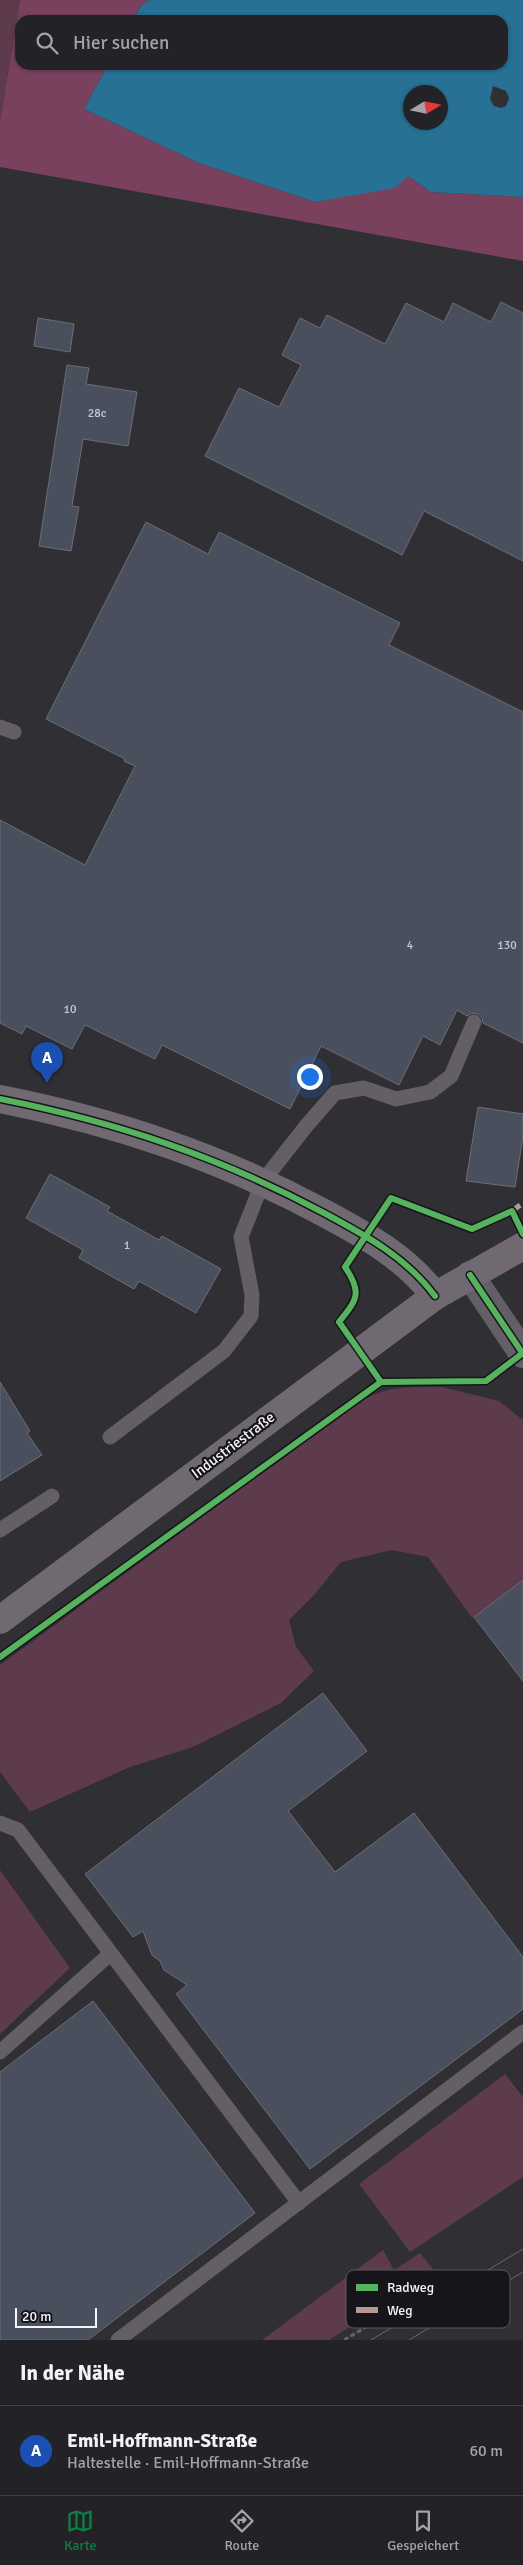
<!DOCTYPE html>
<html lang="de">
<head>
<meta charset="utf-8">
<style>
  body { margin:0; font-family:Signika,sans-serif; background:#2f2f33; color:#f1f3f6 }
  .compass { position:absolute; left:403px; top:85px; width:45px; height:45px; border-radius:50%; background:#232327; box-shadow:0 1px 4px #0004; rotate:80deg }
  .scale { position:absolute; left:15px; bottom:12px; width:82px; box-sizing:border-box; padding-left:5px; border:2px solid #f3f3fa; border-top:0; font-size:14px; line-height:18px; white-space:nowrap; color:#f3f3fa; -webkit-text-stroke:4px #16151a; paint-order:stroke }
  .you { position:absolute; left:309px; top:1076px; width:18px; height:18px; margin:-12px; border:4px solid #fff; border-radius:50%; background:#1a73e8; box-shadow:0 0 0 8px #1a73e833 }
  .badge { display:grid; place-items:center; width:32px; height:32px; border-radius:50%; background:#0b8043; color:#fff; font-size:16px; font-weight:700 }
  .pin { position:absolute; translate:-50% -41px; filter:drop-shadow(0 1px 2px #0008) }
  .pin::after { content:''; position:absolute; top:26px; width:18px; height:15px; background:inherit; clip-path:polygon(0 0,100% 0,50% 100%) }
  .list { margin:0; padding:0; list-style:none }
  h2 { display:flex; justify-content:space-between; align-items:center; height:65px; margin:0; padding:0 20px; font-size:21px }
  h2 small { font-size:16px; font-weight:400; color:#a3a4a7 }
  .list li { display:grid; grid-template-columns:32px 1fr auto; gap:15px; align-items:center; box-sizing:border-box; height:90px; padding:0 20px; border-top:1px solid #404044 }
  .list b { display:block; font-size:19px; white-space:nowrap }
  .list p { margin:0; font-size:16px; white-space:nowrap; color:#a3a4a7 }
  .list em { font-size:16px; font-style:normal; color:#a3a4a7 }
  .icon { flex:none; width:28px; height:28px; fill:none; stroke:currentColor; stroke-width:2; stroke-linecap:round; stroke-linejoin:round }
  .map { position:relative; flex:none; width:523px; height:2340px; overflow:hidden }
  .search { position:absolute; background:#232327; box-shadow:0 1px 4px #0004; left:15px; right:15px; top:15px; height:55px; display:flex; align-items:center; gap:12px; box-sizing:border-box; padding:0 18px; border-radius:15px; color:#a3a4a7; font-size:19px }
  .sheet { height:155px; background:#232327 }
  nav { display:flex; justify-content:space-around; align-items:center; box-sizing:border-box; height:70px; border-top:1px solid #404044; background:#232327; font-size:14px; color:#a3a4a7 }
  nav a { display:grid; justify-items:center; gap:2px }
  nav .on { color:#0b8043 }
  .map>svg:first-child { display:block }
  .green { fill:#5d3a4c }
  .forest { fill:#79415e }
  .water { fill:#267194; fill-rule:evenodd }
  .building { fill:#494f5c; stroke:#6d6e73 }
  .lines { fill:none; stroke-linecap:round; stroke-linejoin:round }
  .path { stroke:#666368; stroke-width:3; stroke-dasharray:5 2.5; stroke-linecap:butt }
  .lane { stroke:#645e66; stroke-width:15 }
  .street { stroke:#645e66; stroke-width:28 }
  .secondary { stroke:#706972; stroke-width:28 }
  .tram { stroke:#6a666b; stroke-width:1 }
  .quiet { stroke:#b69a8f; stroke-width:5; stroke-dasharray:10 5; stroke-linecap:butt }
  .cycleway-casing { stroke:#16151a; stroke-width:9 }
  .cycleway { stroke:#56b35d; stroke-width:6 }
  .labels { text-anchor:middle; stroke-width:4.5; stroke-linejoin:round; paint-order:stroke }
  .number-label { font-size:12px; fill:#c8cad2 }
  .street-label { font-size:15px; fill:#f3f3fa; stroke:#16151a }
  .key { fill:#16151a; stroke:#58585d; stroke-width:1 }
  .key-label { font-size:14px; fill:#f3f3fa }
</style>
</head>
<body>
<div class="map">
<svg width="523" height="2340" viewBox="0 0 523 2340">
  <rect width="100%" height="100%" fill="#2f2f34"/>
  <!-- green -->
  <g class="green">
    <polygon points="0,0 20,0 0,121"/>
    <path d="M442,1387L499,1401L523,1420V1580L472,1618L428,1557L392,1550L341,1562L314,1595L289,1620L296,1647L314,1671L281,1703L193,1747L130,1767L30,1812L0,1772V1665L361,1401C391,1384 409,1388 442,1387Z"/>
    <polygon points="0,1870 70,1968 0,2034"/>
    <polygon points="505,2074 523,2097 523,2177 410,2252 359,2184"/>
    <polygon points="383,2250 394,2270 420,2253 436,2273 329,2340 262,2340"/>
  </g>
  <!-- forest -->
  <polygon class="forest" points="20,0 149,0 141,6 133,20 20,20 20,65 108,65 84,109 199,163 315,202 408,176 431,192 523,197 523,261 0,167 0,121"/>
  <!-- water -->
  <path class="water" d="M149,0H523V197L431,192L408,176L395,188L315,202L199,163L84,109L108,65H503V20H133L141,6ZM493,86L506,91L509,98L506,106L501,108L494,106L490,99ZM410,92H440V122H410Z"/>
  <!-- building -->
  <g class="building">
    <polygon points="501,302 523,313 523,561 424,511 402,555 205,456 239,388 279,407 301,365 282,355 300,318 320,328 327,315 385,344 406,303 444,322 453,303 491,322"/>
    <polygon points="38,318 74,324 70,352 34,346"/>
    <polygon points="67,365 89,368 86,384 137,392 128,446 83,439 72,506 79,507 71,551 39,546"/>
    <polygon points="146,522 208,554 219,532 400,623 389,645 523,712 523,1043 483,1023 482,1017 478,1014 472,1013 467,1016 457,1010 440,1045 423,1036 399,1085 321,1046 290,1109 162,1045 155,1059 85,1025 72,1049 26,1026 22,1034 0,1023 0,820 85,865 135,766 124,761 125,759 46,719"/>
    <polygon points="478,1107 523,1114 523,1136 515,1187 466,1181"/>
    <polygon points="50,1174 110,1207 107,1211 159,1240 162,1236 221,1269 196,1313 139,1281 134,1289 79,1258 83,1250 26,1218"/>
    <polygon points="0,1382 30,1431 27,1433 42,1455 0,1481"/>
    <polygon points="523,1580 523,1681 474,1617"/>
    <polygon points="323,1693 367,1751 288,1811 335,1872 414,1813 523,1957 523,2009 310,2169 176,1994 187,1985 164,1970 160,1961 152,1955 143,1931 133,1937 85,1874"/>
    <polygon points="93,2001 255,2213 88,2340 0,2340 0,2072"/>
  </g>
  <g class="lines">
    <!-- path -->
    <polyline class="path" points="344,2340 422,2294"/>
    <!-- lane -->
    <g class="lane">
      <polyline points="0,727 14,732"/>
      <polyline points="110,1437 224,1351 251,1316 252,1295 241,1237 263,1181 307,1125 335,1093 364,1088 396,1099 430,1092 451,1076 474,1022"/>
      <polyline points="0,1530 52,1496"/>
      <polyline points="0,1823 18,1830 299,2203"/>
      <polyline points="0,2052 110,1954"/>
      <polyline points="118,2340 523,2032"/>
    </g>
    <!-- street -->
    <polyline class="street" points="470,1275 523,1354"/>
    <!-- secondary -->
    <g class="secondary">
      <path d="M0,1099C116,1122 220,1157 324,1213C365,1235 406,1257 435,1296"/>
      <polyline points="0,1620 435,1296 523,1246"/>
    </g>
    <!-- tram -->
    <g class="tram">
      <polyline points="371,2340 523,2249"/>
      <polyline points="409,2340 523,2272"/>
    </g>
    <!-- quiet -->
    <polyline class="quiet" points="512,1211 523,1203"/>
    <!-- cycleway casing -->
    <g class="cycleway-casing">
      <g id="cycleway">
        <path d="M0,1099C116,1122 220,1157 324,1213C365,1235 406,1257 435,1296"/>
        <polyline points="470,1275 523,1354"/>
        <path d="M381,1382L339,1322C358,1299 362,1292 345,1267L391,1198L472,1229L512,1211L523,1234"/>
        <polyline points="0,1657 381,1382 486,1381 523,1353"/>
      </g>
    </g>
    <!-- cycleway -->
    <use href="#cycleway" class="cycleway"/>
  </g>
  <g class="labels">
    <!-- number labels -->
    <g class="number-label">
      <text x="97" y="417">28c</text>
      <text x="410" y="949">4</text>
      <text x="507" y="949">130</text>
      <text x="70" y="1013">10</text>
      <text x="127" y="1249">1</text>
    </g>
    <!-- street labels -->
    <g class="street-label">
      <text transform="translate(233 1445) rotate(-37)" y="5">Industriestraße</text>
    </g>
  </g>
  <!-- legend -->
  <rect x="346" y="2270" width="164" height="58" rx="8" class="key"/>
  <rect x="356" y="2284" width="22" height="7" fill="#56b35d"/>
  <rect x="356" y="2307" width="22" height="6" fill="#b69a8f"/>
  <g class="key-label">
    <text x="387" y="2292">Radweg</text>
    <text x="387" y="2315">Weg</text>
  </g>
</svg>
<svg class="compass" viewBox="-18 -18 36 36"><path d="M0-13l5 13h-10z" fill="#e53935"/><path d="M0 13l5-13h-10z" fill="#a3a4a7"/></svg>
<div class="scale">20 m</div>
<div class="you"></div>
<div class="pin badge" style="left:47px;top:1083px;background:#1a4fb4">A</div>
<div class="search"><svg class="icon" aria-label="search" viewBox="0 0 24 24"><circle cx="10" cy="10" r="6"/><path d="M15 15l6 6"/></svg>Hier suchen</div>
</div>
<section class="sheet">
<h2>In der Nähe<small></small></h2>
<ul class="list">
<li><span class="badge" style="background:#1a4fb4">A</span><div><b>Emil-Hoffmann-Straße</b><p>Haltestelle · Emil-Hoffmann-Straße</p></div><em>60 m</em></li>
</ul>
</section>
<nav>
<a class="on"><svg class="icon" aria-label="map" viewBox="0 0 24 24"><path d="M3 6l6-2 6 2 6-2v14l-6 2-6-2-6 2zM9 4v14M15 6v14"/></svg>Karte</a>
<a><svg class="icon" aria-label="directions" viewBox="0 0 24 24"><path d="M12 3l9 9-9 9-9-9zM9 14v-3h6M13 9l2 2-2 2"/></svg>Route</a>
<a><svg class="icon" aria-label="saved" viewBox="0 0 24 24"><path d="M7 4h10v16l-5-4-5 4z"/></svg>Gespeichert</a>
</nav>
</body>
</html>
